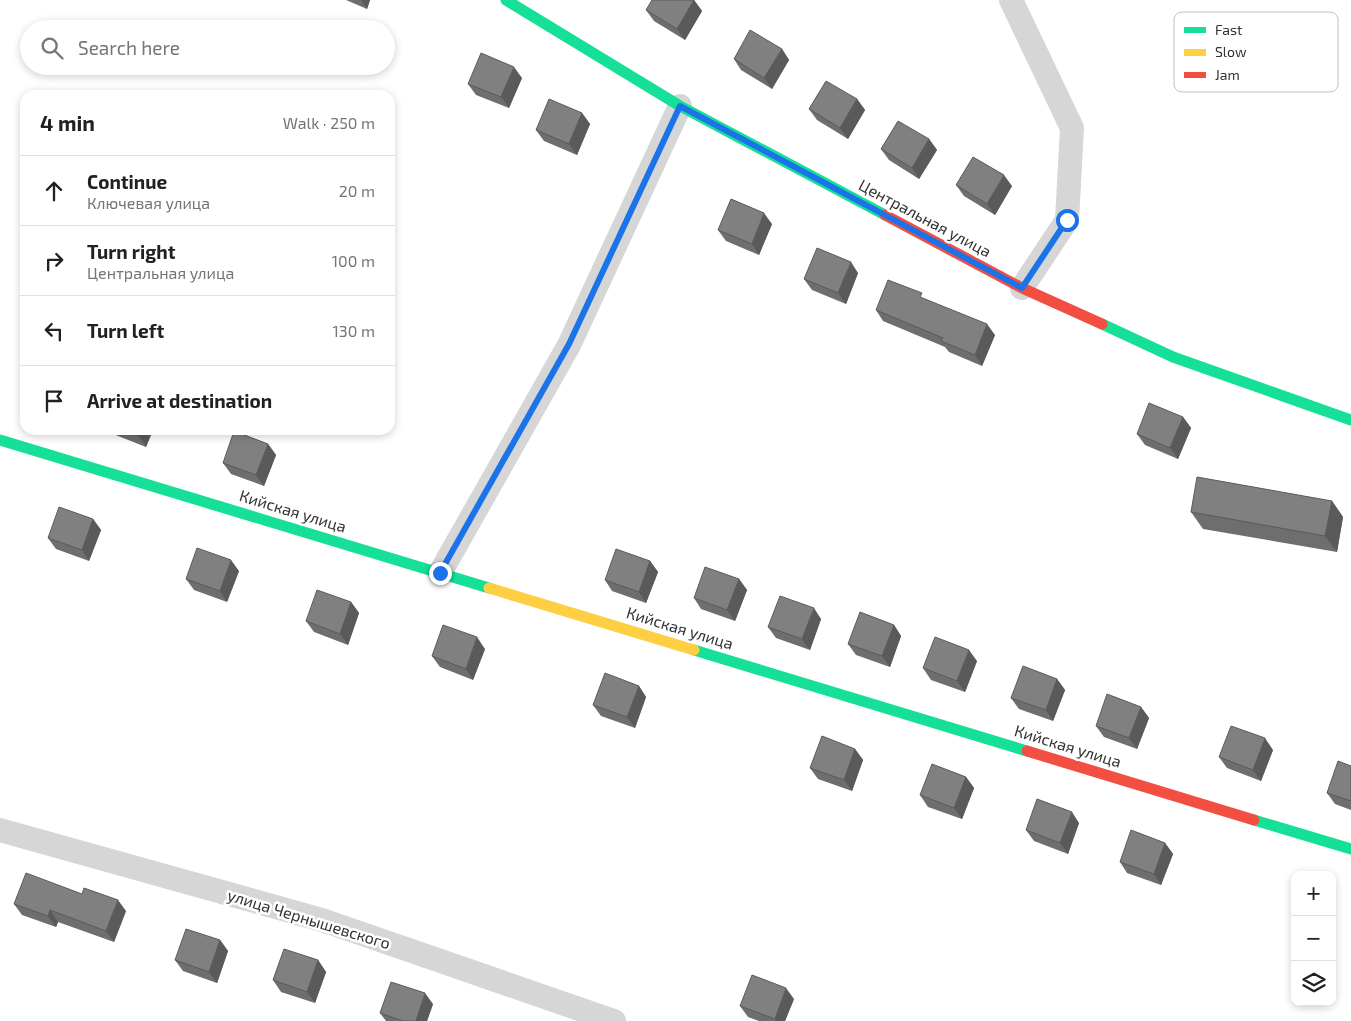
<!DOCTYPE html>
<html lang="en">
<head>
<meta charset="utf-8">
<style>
  body { margin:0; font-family:"Exo 2",sans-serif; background:#f2f2f2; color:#202124 }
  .controls { position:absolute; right:15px; bottom:15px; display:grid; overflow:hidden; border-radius:10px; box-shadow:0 2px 8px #0003 }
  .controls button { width:45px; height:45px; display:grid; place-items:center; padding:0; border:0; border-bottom:1px solid #e0e0e0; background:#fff; color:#202124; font:25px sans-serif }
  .stop { position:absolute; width:15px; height:15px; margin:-11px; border:4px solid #1a73e8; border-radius:50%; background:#fff }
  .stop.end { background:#1a73e8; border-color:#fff; box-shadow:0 1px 5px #0008 }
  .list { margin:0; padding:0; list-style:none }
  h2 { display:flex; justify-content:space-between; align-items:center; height:65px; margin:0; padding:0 20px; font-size:21px }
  h2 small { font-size:16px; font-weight:400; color:#757577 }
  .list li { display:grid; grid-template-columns:32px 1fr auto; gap:15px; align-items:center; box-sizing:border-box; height:70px; padding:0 20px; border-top:1px solid #e0e0e0 }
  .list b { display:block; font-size:19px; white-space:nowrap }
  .list p { margin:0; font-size:16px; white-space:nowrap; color:#757577 }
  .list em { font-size:16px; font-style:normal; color:#757577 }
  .icon { flex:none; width:28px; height:28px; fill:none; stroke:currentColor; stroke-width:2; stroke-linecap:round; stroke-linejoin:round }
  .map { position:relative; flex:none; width:1351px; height:1021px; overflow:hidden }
  .search { position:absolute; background:#fff; box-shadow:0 2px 8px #0003; left:20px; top:20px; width:375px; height:55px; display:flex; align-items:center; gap:12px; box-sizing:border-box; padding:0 18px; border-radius:28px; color:#757577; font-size:19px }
  .panel { position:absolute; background:#fff; box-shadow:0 2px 8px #0003; left:20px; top:90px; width:375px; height:345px; border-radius:15px }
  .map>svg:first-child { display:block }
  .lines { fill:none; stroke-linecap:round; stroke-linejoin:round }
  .street { stroke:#d6d6d6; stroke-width:24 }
  .fast { stroke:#16e098; stroke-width:11 }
  .slow { stroke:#ffcf43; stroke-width:11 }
  .jam { stroke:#f24e42; stroke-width:11 }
  .wall { fill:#6e6e6e }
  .shaded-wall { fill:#5a5a5a }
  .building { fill:#808080; stroke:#5a5a5a }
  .route { stroke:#1a73e8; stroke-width:6 }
  .labels { text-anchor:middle; stroke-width:5; stroke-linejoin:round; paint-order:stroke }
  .street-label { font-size:16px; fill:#323232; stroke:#fff }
  .key { fill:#fff; stroke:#c2c2c2; stroke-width:1 }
  .key-label { font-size:14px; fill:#323232 }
</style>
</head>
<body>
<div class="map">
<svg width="1351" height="1021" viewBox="0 0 1351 1021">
  <rect width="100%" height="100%" fill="#fff"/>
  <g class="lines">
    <!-- street -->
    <g class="street">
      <polyline points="1011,0 1072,128 1067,220 1022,288"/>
      <polyline points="440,573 569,345 680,106"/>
      <polyline points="0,830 322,920 614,1021"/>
    </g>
    <!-- fast -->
    <g class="fast">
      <polyline points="506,0 680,106 885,215"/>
      <polyline points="1102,324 1173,357 1351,420"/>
      <polyline points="0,440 489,588"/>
      <polyline points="694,650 1027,751"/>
      <polyline points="1254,820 1351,849"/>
    </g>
    <!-- slow -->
    <polyline class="slow" points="489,588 694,650"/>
    <!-- jam -->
    <g class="jam">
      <polyline points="885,215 1022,288 1102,324"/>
      <polyline points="1027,751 1254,820"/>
    </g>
  </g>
  <!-- wall -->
  <g class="wall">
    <polygon points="346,0 370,0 367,9"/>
    <polygon points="694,0 702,11 685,40 654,21 646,10"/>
    <polygon points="782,49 789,60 772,89 741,70 734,59"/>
    <polygon points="522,78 509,108 476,95 468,84"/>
    <polygon points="857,99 865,110 848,139 817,120 809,109"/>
    <polygon points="582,113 590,124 577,155 544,141 536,130"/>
    <polygon points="929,139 937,150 919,179 889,160 881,149"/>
    <polygon points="956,185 1012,186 995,215 964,196"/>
    <polygon points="772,224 759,255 726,241 718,230"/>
    <polygon points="858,273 846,304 812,290 804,279"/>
    <polygon points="925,299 995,335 982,366 949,352 945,347 883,321 876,310"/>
    <polygon points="1183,417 1191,428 1178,459 1145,445 1137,434"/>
    <polygon points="110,430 153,430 146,447 113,434"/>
    <polygon points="268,444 276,455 264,486 231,474 223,463"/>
    <polygon points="1332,501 1343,517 1337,552 1203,529 1191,512"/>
    <polygon points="93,519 101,530 89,561 56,549 48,538"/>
    <polygon points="650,561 658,572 646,603 612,591 605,580"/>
    <polygon points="239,571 227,602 194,590 186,579"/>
    <polygon points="739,579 747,590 735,621 701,609 694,598"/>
    <polygon points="351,602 359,613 348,645 314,632 306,621"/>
    <polygon points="821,619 810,650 776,638 768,627"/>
    <polygon points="894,625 901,636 890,667 856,655 848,644"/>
    <polygon points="485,649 473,680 440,667 432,656"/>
    <polygon points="977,661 965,692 931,680 923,668"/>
    <polygon points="1057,679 1065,690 1053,721 1019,709 1011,698"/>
    <polygon points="639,686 646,697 635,728 601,716 593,705"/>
    <polygon points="1141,707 1149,718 1137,749 1104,737 1096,726"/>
    <polygon points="855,749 863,760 852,791 818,779 810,768"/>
    <polygon points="1273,750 1261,781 1227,768 1219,757"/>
    <polygon points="1351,766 1351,810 1335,804 1327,793"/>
    <polygon points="966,777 974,788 962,819 928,807 920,795"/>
    <polygon points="1079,823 1068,854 1034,841 1026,830"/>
    <polygon points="1165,843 1173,854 1161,885 1127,873 1120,862"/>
    <polygon points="14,904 126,911 114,942 58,922 56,927 22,915"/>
    <polygon points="220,940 228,951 217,983 183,971 175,960"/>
    <polygon points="318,960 326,972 315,1003 281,992 273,980"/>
    <polygon points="794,999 785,1021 759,1021 748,1017 740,1006"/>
    <polygon points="433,1004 427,1021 386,1021 380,1013"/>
  </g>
  <!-- shaded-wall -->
  <g class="shaded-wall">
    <polygon points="361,0 370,0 367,9"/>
    <polygon points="694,0 702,11 685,40 677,29"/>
    <polygon points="782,49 789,60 772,89 764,78"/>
    <polygon points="514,67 522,78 509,108 501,97"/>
    <polygon points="857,99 865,110 848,139 840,128"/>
    <polygon points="582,113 590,124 577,155 569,144"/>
    <polygon points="929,139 937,150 919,179 912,168"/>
    <polygon points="1004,175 1012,186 995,215 987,204"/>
    <polygon points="764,213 772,224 759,255 752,244"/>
    <polygon points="851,262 858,273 846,304 838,293"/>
    <polygon points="987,324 995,335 982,366 975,355"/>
    <polygon points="1183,417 1191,428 1178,459 1170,448"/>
    <polygon points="141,430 153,430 146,447 139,436"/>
    <polygon points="268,444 276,455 264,486 256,475"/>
    <polygon points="1332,501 1343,517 1337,552 1325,536"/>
    <polygon points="93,519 101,530 89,561 82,550"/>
    <polygon points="231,560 239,571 227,602 220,591"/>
    <polygon points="650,561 658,572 646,603 639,592"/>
    <polygon points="739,579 747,590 735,621 727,610"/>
    <polygon points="351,602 359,613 348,645 340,634"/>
    <polygon points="814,608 821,619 810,650 802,639"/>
    <polygon points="894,625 901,636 890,667 882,656"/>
    <polygon points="477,637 485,649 473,680 466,669"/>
    <polygon points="969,650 977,661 965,692 957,681"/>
    <polygon points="1057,679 1065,690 1053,721 1046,710"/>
    <polygon points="639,686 646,697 635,728 627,717"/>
    <polygon points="1141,707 1149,718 1137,749 1129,738"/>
    <polygon points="1265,738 1273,750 1261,781 1253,770"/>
    <polygon points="855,749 863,760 852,791 844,780"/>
    <polygon points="966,777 974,788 962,819 954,808"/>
    <polygon points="1072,812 1079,823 1068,854 1060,843"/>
    <polygon points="1165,843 1173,854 1161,885 1154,874"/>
    <polygon points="118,900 126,911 114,942 106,931"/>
    <polygon points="50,910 58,922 56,927 48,916"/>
    <polygon points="220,940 228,951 217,983 209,972"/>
    <polygon points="318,960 326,972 315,1003 307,992"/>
    <polygon points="786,988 794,999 785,1021 776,1021 775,1019"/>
    <polygon points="425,993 433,1004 427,1021 416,1021"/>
  </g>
  <!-- building -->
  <g class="building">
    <polygon points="652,0 694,0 677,29 646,10"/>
    <polygon points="750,30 782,49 764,78 734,59"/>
    <polygon points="481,53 514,67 501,97 468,84"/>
    <polygon points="826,81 857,99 840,128 809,109"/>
    <polygon points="549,99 582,113 569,144 536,130"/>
    <polygon points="898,121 929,139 912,168 881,149"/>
    <polygon points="973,157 1004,175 987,204 956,185"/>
    <polygon points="731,199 764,213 752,244 718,230"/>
    <polygon points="817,248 851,262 838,293 804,279"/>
    <polygon points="888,280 922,293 920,297 987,324 975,355 941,341 943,338 876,310"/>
    <polygon points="1149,403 1183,417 1170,448 1137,434"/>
    <polygon points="124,430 141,430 139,436"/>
    <polygon points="234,431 268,444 256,475 223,463"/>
    <polygon points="1197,477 1332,501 1325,536 1191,512"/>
    <polygon points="59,507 93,519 82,550 48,538"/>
    <polygon points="197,548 231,560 220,591 186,579"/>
    <polygon points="616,549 650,561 639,592 605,580"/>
    <polygon points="705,567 739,579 727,610 694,598"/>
    <polygon points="317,590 351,602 340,634 306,621"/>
    <polygon points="780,596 814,608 802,639 768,627"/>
    <polygon points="860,612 894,625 882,656 848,644"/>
    <polygon points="443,625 477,637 466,669 432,656"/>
    <polygon points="935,637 969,650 957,681 923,668"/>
    <polygon points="1023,666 1057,679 1046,710 1011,698"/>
    <polygon points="605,673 639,686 627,717 593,705"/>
    <polygon points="1107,694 1141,707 1129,738 1096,726"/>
    <polygon points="1231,726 1265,738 1253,770 1219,757"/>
    <polygon points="822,736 855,749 844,780 810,768"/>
    <polygon points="1338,761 1351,766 1351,801 1327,793"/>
    <polygon points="932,764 966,777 954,808 920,795"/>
    <polygon points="1037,799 1072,812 1060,843 1026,830"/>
    <polygon points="1131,830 1165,843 1154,874 1120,862"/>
    <polygon points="26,873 82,894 84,888 118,900 106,931 50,910 48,916 14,904"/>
    <polygon points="186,929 220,940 209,972 175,960"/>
    <polygon points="284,949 318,960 307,992 273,980"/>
    <polygon points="752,975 786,988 775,1019 740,1006"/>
    <polygon points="391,982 425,993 416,1021 403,1021 380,1013"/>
  </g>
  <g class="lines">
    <!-- route -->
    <polyline class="route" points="440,573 569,344 680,106 1022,288 1067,220"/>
  </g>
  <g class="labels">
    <!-- street labels -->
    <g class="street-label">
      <text transform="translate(925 218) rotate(28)" y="6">Центральная улица</text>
      <text transform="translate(293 511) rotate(17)" y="6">Кийская улица</text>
      <text transform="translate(680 628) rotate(17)" y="6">Кийская улица</text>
      <text transform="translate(1068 746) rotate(17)" y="6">Кийская улица</text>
      <text transform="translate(309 919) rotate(17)" y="6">улица Чернышевского</text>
    </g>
  </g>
  <!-- legend -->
  <rect x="1174" y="12" width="164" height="80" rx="8" class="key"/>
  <rect x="1184" y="27" width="22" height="6" fill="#16e098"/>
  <rect x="1184" y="49" width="22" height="7" fill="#ffcf43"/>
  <rect x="1184" y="72" width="22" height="6" fill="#f24e42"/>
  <g class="key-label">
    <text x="1215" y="35">Fast</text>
    <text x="1215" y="57">Slow</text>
    <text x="1215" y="80">Jam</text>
  </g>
</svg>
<div class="controls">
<button>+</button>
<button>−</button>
<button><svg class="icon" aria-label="layers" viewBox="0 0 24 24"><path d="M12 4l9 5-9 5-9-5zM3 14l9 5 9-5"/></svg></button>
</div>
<div class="stop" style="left:1067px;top:220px"></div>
<div class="stop end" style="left:440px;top:573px"></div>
<div class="search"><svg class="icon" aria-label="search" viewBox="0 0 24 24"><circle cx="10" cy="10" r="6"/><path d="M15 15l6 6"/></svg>Search here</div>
<section class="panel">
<h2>4 min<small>Walk · 250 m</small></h2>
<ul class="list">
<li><svg class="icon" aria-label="ahead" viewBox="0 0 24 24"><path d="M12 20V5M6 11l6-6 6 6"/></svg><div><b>Continue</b><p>Ключевая улица</p></div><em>20 m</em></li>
<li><svg class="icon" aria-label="right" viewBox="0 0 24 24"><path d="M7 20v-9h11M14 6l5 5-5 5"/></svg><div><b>Turn right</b><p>Центральная улица</p></div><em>100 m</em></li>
<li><svg class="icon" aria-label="left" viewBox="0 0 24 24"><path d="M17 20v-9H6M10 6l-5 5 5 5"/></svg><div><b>Turn left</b></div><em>130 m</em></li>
<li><svg class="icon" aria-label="arrive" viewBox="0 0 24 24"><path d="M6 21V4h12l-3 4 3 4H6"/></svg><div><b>Arrive at destination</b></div></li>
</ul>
</section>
</div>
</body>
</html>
